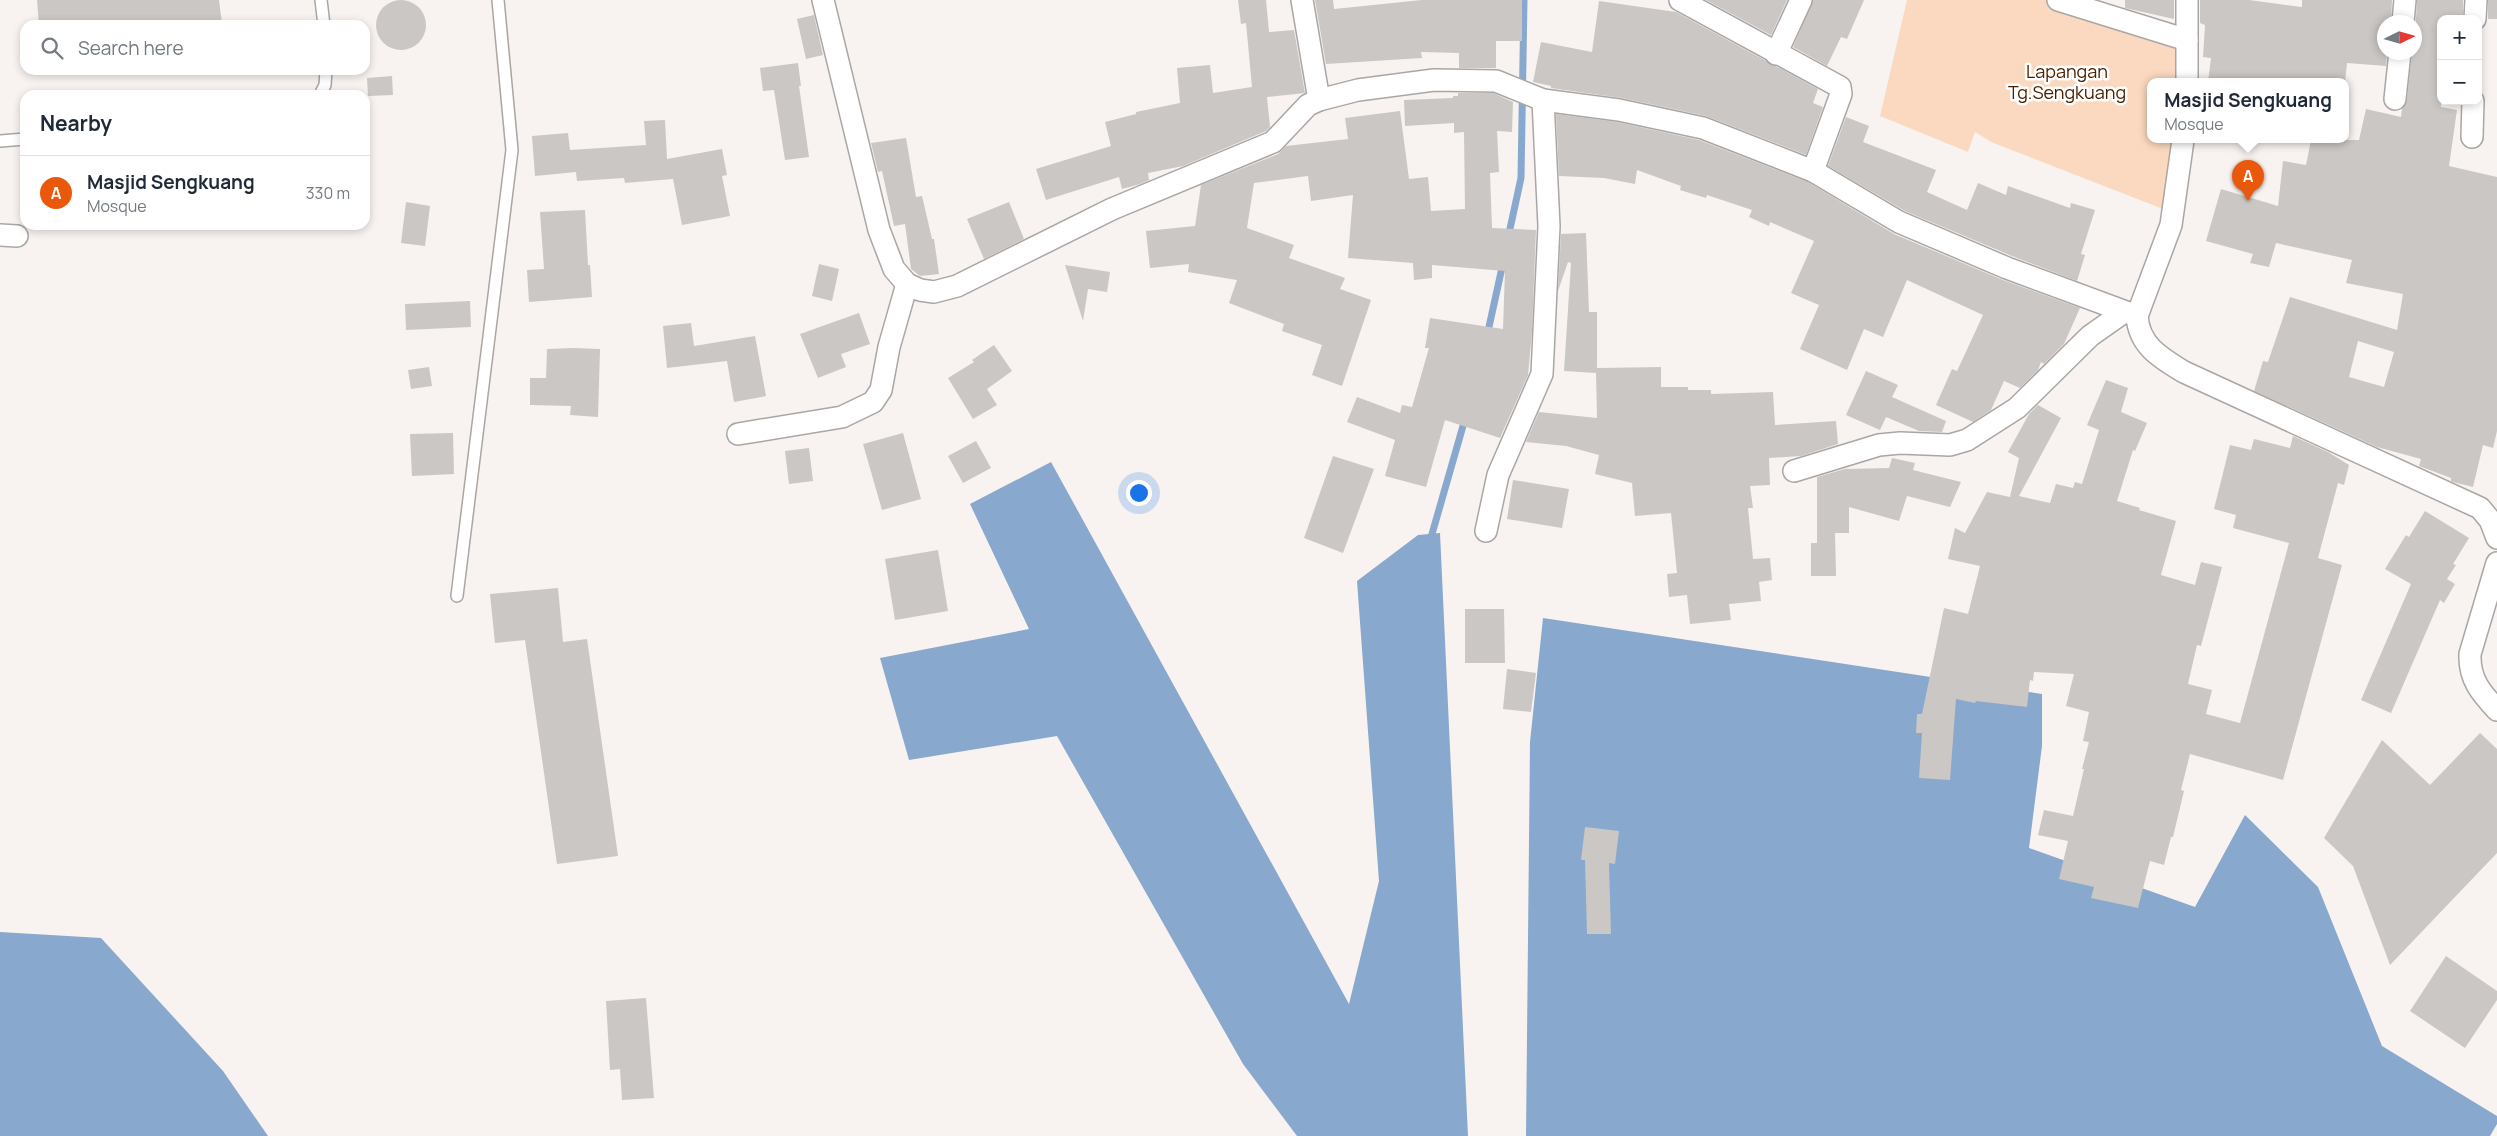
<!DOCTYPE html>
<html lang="en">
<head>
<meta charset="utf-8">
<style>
  body { margin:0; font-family:Manrope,sans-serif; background:#f6f6f7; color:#1f2937 }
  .controls { position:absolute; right:15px; top:15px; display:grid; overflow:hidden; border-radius:10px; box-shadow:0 2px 8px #0003 }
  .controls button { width:45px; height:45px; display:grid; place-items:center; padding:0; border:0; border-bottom:1px solid #e0e1e3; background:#fff; color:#1f2937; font:25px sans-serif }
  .compass { position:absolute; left:2377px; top:15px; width:45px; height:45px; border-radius:50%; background:#fff; box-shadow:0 2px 8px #0003; rotate:85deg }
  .you { position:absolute; left:1138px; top:492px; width:18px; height:18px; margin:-12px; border:4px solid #fff; border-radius:50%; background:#1a73e8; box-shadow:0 0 0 8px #1a73e833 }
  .badge { display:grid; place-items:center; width:32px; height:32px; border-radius:50%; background:#ea580c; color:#fff; font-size:16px; font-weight:700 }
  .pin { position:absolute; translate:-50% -41px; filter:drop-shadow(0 1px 2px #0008) }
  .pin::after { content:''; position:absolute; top:26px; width:18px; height:15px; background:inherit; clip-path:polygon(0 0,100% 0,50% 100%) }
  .popup { position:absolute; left:2147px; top:78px; width:202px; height:65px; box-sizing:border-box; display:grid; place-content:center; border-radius:10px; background:#fff; filter:drop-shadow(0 1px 4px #0005); font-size:16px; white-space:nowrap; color:#747a83 }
  .popup b { font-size:19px; color:#1f2937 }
  .popup::after { content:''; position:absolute; left:50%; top:100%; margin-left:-10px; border:10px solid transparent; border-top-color:#fff }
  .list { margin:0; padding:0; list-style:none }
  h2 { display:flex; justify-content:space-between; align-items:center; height:65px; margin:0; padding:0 20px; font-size:21px }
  h2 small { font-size:16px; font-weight:400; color:#747a83 }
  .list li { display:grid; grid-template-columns:32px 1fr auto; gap:15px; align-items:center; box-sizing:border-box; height:75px; padding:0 20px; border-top:1px solid #e0e1e3 }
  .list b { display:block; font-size:19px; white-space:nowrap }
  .list p { margin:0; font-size:16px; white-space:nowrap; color:#747a83 }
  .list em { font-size:16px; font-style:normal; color:#747a83 }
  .icon { flex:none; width:28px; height:28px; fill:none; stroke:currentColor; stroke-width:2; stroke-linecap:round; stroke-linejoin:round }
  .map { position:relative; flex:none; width:2497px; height:1136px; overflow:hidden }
  .search { position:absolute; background:#fff; box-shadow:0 2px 8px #0003; left:20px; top:20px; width:350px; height:55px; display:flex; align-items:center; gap:12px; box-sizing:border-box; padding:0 18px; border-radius:15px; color:#747a83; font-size:19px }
  .panel { position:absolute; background:#fff; box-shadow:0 2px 8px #0003; left:20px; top:90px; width:350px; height:140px; border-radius:15px }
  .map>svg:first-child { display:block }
  .green { fill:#fbd9c1 }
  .water { fill:#88a8cd }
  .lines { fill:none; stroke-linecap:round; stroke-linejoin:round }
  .stream { stroke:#88a8cd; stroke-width:7 }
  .building { fill:#cbc7c4; fill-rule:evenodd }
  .service-casing { stroke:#aaa6a3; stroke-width:14 }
  .minor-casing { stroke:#aaa6a3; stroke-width:24 }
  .service { stroke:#fff; stroke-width:11 }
  .minor { stroke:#fff; stroke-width:21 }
  .labels { text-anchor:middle; stroke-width:5; stroke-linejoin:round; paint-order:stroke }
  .park-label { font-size:18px; fill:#492100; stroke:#fff }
</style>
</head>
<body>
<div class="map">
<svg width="2497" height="1136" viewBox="0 0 2497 1136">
  <rect width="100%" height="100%" fill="#f8f3f0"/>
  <!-- green -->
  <polygon class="green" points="1907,0 2091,0 2178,26 2180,82 2150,82 2150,140 2177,140 2163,209 1991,142 1975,132 1968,152 1880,116"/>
  <!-- water -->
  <g class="water">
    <polygon points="1051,462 1349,1004 1379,881 1357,581 1418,535 1440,533 1468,1136 1297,1136 1243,1064 1057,736 909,760 880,658 1029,629 970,504"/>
    <polygon points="1543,618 2042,694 2042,746 2029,848 2195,907 2245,815 2318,887 2382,1046 2497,1116 2497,1124 2490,1136 1526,1136 1530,742"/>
    <polygon points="0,932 101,938 223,1071 268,1136 0,1136"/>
  </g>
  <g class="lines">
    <!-- stream -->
    <g class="stream">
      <polyline points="1508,238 1521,178 1524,0"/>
      <polyline points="1487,336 1503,263"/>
      <polyline points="1432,534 1465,419"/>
    </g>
  </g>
  <!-- building -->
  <g class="building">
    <polygon points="37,0 219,0 222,24 39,25"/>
    <polygon points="1238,0 1266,0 1269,32 1294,30 1305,93 1267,97 1270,127 1266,131 1183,166 1148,173 1149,180 1140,184 1122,189 1119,177 1046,200 1036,169 1111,146 1105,122 1136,114 1136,112 1180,103 1177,68 1210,65 1213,93 1252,87 1246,23 1241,24"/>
    <polygon points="1315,0 1333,0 1334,9 1422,0 1522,0 1522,41 1496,41 1496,68 1459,68 1459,53 1421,52 1422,58 1326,64"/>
    <polygon points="1706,0 1787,0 1771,35"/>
    <polygon points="1813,0 1864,0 1847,39 1841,37 1827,66 1793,47"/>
    <polygon points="2125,0 2174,0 2174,19 2125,8"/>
    <polygon points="2200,0 2249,0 2302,7 2302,0 2392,0 2391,22 2384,22 2384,52 2387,52 2386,66 2347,63 2345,82 2208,82 2211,58 2203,57 2205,25 2200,23"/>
    <path d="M2417,0H2463V19H2441V107L2457,110L2449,166L2497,177V431L2493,448L2483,445L2473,487L2453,482L2451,481V478L2419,466L2421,459L2377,447L2254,391L2263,361L2268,362L2290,297L2397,330L2403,294L2346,283L2352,260L2276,243L2269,267L2250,263L2253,254L2206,241L2221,189L2278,206L2283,161L2306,165L2311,140H2359L2366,109L2401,117L2402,109L2407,100L2412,52H2414ZM2358,341L2394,352L2384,387L2349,377Z"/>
    <rect x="2488" y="0" width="9" height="19"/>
    <circle cx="401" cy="25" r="25"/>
    <polygon points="1599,1 1676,12 1818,89 1813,103 1823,107 1806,155 1706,116 1622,98 1551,88 1551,86 1533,82 1541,42 1592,52"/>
    <polygon points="814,15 823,55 806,59 797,19"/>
    <polygon points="798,63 801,86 799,86 809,157 785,160 774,90 763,91 760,68"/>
    <polygon points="392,76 393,95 368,96 367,78"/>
    <polygon points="1458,93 1493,93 1513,102 1512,132 1497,131 1499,172 1490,173 1492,228 1536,230 1532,331 1528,375 1500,438 1445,420 1426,487 1385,476 1395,440 1347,422 1357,397 1400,413 1402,405 1412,407 1429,348 1425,348 1430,318 1503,329 1505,271 1432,265 1432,278 1414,280 1413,263 1348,258 1353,195 1311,201 1308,176 1254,183 1247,228 1294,245 1289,258 1345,278 1340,289 1371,300 1342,386 1312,375 1322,345 1282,331 1284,324 1229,303 1237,280 1188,272 1189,264 1150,268 1146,231 1195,226 1201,185 1278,154 1286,146 1348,139 1345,118 1400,111 1409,179 1428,177 1431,211 1465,209 1464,132 1454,133 1454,123 1405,126 1404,100 1453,98 1453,96 1458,96"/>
    <polygon points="1556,114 1617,122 1699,140 1808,182 1894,234 2003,280 2080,308 2064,344 2044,364 2041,362 2038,370 2020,388 2004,381 1991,410 1973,422 1936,405 1952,369 1957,371 1983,315 1907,280 1883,337 1864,329 1847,370 1800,349 1819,305 1791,293 1814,241 1770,222 1769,226 1749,217 1752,210 1707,195 1706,198 1680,190 1681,186 1637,170 1635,184 1604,178 1559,176"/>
    <polygon points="1846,117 1869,126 1863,142 1936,170 1927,192 1967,210 1978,183 2006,195 2008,186 2070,208 2071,203 2095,210 2081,254 2085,255 2077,281 2012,256 1905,211 1828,166"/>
    <polygon points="665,120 667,159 722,149 727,175 722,176 730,216 682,225 673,179 625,183 624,178 577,181 576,172 535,176 532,136 568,133 570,150 646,145 644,121"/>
    <polygon points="906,138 916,197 922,196 932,239 934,239 939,274 920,276 911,269 905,224 894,226 882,171 878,172 871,143"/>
    <polygon points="406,202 430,206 425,246 401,243"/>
    <polygon points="1009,202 1024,239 984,259 967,219"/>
    <polygon points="585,210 588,265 590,265 592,297 529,302 527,270 544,269 540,212"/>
    <polygon points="1586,233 1589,312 1597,312 1597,368 1661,367 1661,387 1688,387 1688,390 1711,390 1711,394 1773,392 1775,425 1836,421 1838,444 1801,456 1769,458 1770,485 1750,486 1753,508 1748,508 1753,559 1770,558 1772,580 1759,582 1761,601 1729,604 1731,620 1690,624 1687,595 1669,597 1667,574 1677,573 1671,513 1635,516 1632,483 1595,474 1599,455 1566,446 1526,442 1539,412 1597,418 1596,373 1564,371 1571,263 1568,262 1558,291 1561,234"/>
    <polygon points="819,264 839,269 832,301 812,296"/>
    <polygon points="1065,265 1110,272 1107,292 1088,289 1083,321"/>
    <polygon points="470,301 471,327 406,330 405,304"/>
    <polygon points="859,313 870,344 841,354 846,367 818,378 800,334"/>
    <polygon points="691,323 694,346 755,336 766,396 734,402 727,361 667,368 663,326"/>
    <polygon points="994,345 1012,371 987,389 997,405 973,419 948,378 974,362 972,360"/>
    <polygon points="573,348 600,349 598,417 570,415 571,406 530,405 530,378 546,378 547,349"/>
    <polygon points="429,367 432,386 411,389 408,370"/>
    <polygon points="1866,371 1898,385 1892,397 1946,421 1942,432 1919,431 1886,417 1880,430 1846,415"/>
    <polygon points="2106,380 2128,388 2121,412 2147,423 2135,451 2133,450 2117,501 2140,508 2139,510 2176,521 2161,575 2195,585 2201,562 2222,567 2201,646 2197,645 2188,684 2212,690 2206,714 2240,723 2289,543 2233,528 2236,515 2214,509 2230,445 2251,450 2254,439 2290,448 2293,436 2330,453 2328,452 2349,465 2344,485 2338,483 2318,558 2342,565 2283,780 2190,754 2181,790 2184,791 2173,837 2171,837 2164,865 2150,861 2138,908 2091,898 2094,887 2059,879 2068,841 2038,835 2044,810 2073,816 2084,769 2082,769 2089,742 2083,741 2089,712 2066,706 2074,674 2034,672 2033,681 2030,680 2027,707 1976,701 1975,703 1956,699 1950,780 1919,778 1922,733 1916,733 1917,714 1922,714 1944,608 1968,614 1980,566 1948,559 1955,528 1965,533 1987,492 2010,497 2019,458 2008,452 2029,414 2038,405 2061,418 2019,496 2050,503 2056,484 2073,488 2075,482 2082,484 2099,430 2087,425"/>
    <polygon points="453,433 454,474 412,476 410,434"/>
    <polygon points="903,433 921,499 882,510 863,444"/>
    <polygon points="976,441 991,468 963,483 948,456"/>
    <polygon points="809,448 813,481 789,484 785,451"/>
    <polygon points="1333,456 1374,469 1343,553 1304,538"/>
    <polygon points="1892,458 1915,463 1913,470 1961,482 1950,507 1907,496 1899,521 1849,507 1849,533 1835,533 1836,576 1811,576 1811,543 1817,543 1817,477 1845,469 1889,468"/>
    <polygon points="1513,480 1569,489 1562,528 1507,519"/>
    <polygon points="2425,511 2469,538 2453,564 2456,565 2447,579 2455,584 2444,603 2440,600 2391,713 2361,700 2411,584 2385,569 2406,535 2409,537"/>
    <polygon points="938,550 948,611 895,620 885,559"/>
    <polygon points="558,588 563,642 587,639 618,856 557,864 525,640 495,643 490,594"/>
    <polygon points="1465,609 1504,609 1505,663 1465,663"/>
    <polygon points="1507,669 1536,673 1531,712 1503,709"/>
    <polygon points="2480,733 2497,749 2497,853 2390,965 2353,866 2324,838 2382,740 2430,785"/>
    <polygon points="1585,827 1619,831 1615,864 1609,863 1611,934 1587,934 1585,860 1581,860"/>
    <polygon points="2446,956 2497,991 2497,1000 2465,1048 2410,1011"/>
    <polygon points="646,998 654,1098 622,1100 620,1069 610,1070 606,1001"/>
  </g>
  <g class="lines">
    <!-- service casing -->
    <g class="service-casing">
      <g id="service">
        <polyline points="321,0 324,25"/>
        <polyline points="320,95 325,85 326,70"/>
        <polyline points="0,141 25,139"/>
        <polyline points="457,596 512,150 498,0"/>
      </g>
    </g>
    <!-- minor casing -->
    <g class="minor-casing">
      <g id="minor">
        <polyline points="823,0 879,230 894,269 907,284 920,290 934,292 957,286 1112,209 1273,142 1308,105 1319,100 1358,90 1434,80 1496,81 1543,100 1619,110 1703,128 1813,171 1899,222 2007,268 2137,316 2171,225 2183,140"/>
        <polyline points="1302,0 1319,100"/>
        <polyline points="1680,0 1840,87 1841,94 1813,171"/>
        <polyline points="2058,0 2187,40"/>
        <polyline points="2187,0 2187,82"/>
        <polyline points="2475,19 2476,0"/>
        <polyline points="2403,22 2405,0"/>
        <polyline points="1776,54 1801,0"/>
        <polyline points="2395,99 2400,52"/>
        <polyline points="2472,137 2473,101"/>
        <polyline points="0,235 17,236"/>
        <path d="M2137,316C2139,346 2161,358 2184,372L2480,508L2490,520L2497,538"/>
        <polyline points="738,434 842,417 873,402 881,390 889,347 907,284"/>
        <polyline points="1794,471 1879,445 1900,443 1950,445 1967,440 2017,408 2090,336 2124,312"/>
        <polyline points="1486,531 1498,475 1542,374 1549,226 1543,100"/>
        <path d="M2497,563L2470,654C2469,679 2481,693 2497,710"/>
      </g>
    </g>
    <!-- service -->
    <use href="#service" class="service"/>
    <!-- minor -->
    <use href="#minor" class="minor"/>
  </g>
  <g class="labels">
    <!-- park labels -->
    <g class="park-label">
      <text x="2067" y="78">Lapangan<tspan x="2067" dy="21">Tg.Sengkuang</tspan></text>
    </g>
  </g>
</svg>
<div class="controls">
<button>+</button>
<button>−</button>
</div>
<svg class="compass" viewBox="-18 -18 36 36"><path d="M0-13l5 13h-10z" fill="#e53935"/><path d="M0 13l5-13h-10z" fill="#747a83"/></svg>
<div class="you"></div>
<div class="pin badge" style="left:2248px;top:201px">A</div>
<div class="popup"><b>Masjid Sengkuang</b>Mosque</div>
<div class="search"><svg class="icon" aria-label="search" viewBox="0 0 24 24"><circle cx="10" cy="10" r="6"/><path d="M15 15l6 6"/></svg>Search here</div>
<section class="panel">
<h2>Nearby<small></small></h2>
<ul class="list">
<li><span class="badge">A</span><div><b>Masjid Sengkuang</b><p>Mosque</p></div><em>330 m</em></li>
</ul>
</section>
</div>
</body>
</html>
